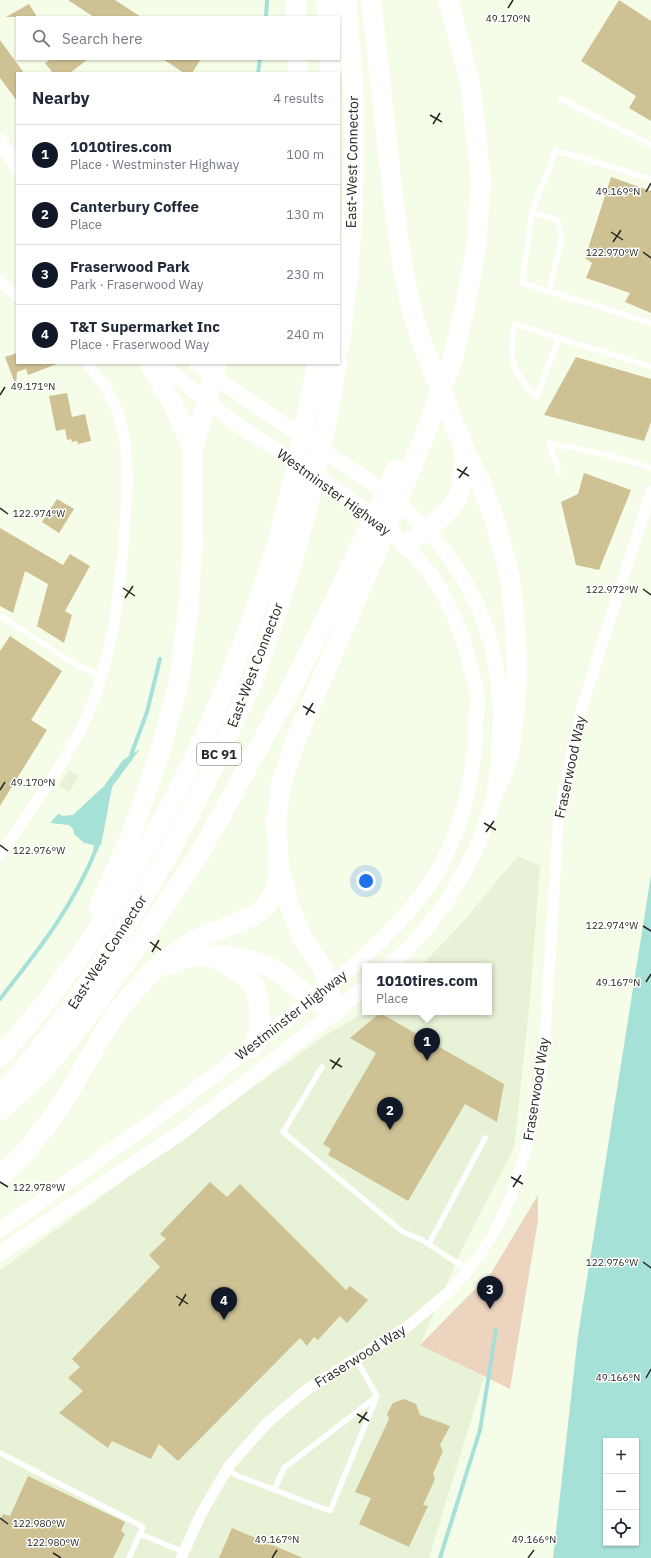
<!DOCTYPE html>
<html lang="en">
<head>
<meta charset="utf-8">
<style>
  body { margin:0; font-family:"IBM Plex Sans",sans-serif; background:#f2f2f3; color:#1f2937 }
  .controls { position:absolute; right:12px; bottom:12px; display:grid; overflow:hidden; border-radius:0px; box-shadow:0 1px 3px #0004 }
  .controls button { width:36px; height:36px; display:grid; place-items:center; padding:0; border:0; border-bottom:1px solid #e0e1e3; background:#fff; color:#1f2937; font:20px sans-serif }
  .you { position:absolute; left:366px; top:881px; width:14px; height:14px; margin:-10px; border:3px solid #fff; border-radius:50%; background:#1a73e8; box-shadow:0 0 0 6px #1a73e833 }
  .badge { display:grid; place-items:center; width:26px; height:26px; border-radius:50%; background:#111827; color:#fff; font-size:13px; font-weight:700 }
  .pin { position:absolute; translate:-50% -33px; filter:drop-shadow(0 1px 2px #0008) }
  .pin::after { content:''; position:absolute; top:21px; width:14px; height:12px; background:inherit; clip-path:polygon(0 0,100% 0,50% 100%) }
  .popup { position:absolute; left:362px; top:963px; width:130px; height:52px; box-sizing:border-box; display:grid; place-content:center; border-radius:0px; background:#fff; filter:drop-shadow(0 1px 3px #0005); font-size:13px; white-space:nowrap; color:#747a83 }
  .popup b { font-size:15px; color:#1f2937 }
  .popup::after { content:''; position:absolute; left:50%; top:100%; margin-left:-8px; border:8px solid transparent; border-top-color:#fff }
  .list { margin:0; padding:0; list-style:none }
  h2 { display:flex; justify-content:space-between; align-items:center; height:52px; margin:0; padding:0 16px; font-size:17px }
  h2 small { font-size:13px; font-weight:400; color:#747a83 }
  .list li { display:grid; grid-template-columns:26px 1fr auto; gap:12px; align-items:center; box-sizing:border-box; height:60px; padding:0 16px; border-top:1px solid #e0e1e3 }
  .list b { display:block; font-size:15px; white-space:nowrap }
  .list p { margin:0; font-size:13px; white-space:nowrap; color:#747a83 }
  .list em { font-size:13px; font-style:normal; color:#747a83 }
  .icon { flex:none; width:22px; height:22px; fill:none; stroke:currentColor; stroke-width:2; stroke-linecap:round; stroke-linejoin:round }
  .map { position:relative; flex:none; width:651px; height:1558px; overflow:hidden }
  .search { position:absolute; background:#fff; box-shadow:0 1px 3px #0004; left:16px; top:16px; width:324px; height:44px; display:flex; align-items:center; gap:10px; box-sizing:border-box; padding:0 14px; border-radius:0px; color:#747a83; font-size:15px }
  .panel { position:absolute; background:#fff; box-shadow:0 1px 3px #0004; left:16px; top:72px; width:324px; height:292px; border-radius:0px }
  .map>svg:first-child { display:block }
  .built { fill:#e7f2d7 }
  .green { fill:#ecd4be }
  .water { fill:#a6e1d7; fill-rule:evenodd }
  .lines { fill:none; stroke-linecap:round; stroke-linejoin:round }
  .stream { stroke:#a6e1d7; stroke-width:4 }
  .building { fill:#cec294 }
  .service { stroke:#fff; stroke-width:5.5 }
  .minor { stroke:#fff; stroke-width:11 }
  .secondary { stroke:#fff; stroke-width:15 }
  .motorway { stroke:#fff; stroke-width:20 }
  .ticks { fill:none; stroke:#262922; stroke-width:1.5 }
  .labels { text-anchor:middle; stroke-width:3; stroke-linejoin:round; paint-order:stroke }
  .shield { fill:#fff; stroke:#676964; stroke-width:1 }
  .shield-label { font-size:13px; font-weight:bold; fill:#262922 }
  .street-label { font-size:14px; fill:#262922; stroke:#fff }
  .ticks-label { font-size:10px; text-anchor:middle; fill:#262922; stroke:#fff; stroke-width:3; stroke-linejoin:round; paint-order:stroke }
</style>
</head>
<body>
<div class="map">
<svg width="651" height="1558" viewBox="0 0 651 1558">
  <rect width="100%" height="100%" fill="#f5fde9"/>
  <!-- built -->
  <g class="built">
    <polygon points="69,770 79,776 69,792 59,786"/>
    <polygon points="518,856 540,866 530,1000 514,1148 461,1251 420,1345 484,1377 429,1558 0,1558 0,1270 323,1037 365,1012 489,1012 489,966 421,966 461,924"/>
  </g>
  <!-- green -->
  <polygon class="green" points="538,1195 538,1220 510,1389 420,1345 491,1273"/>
  <!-- water -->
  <g class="water">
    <polygon points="140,749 112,787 101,845 93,850 94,845 84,843 74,834 73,829 69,825 50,823 58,814 63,816 73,815 104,786 123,760"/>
    <path d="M651,875V1558H553L578,1335ZM606,1441H636V1543H606Z"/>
  </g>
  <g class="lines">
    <!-- stream -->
    <g class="stream">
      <polyline points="266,17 267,0"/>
      <polyline points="258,73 260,59"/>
      <polyline points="131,755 147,712 160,659"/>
      <path d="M0,999C40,948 73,907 97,847"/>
      <polyline points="440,1558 480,1430 496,1330"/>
    </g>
  </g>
  <!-- building -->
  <g class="building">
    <polygon points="68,0 115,0 141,17 94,17"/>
    <polygon points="619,0 651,21 651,121 629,108 636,96 581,61"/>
    <polygon points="29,4 37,17 6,17"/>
    <polygon points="0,40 24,73 17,73 17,101 0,78"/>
    <polygon points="51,59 88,59 70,73 53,73 45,63"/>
    <polygon points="163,59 201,59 192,73 184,73"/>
    <polygon points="611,177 651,191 651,313 625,302 630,293 586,278 592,263 585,258"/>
    <polygon points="17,353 17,363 57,364 28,375 26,369 17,372 16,386 5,357"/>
    <polygon points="576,357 651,379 651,422 644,441 544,415"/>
    <polygon points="67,393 72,417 85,414 91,441 78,444 77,441 72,442 71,439 67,440 65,429 56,431 49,396"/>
    <polygon points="584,473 631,490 599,570 576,565 561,502 578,494"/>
    <polygon points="57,499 74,509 59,533 42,522"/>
    <polygon points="0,528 63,565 70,554 90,566 65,611 72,615 64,643 37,626 48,584 25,571 13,613 0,606"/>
    <polygon points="10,636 62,671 31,720 47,730 0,806 0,651"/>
    <polygon points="380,1013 504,1084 497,1122 465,1104 408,1201 328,1155 331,1149 323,1144 376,1053 350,1038"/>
    <polygon points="210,1182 227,1197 240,1184 346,1290 350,1286 368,1300 347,1323 340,1316 318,1340 314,1337 307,1346 300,1338 178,1461 159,1444 151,1459 112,1441 108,1448 59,1413 83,1391 68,1378 80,1367 72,1359 160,1267 149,1255 166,1239 160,1234"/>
    <polygon points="404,1399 416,1404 420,1415 450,1426 440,1445 443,1451 433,1474 435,1479 423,1505 428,1506 409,1547 359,1524 371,1498 355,1492 389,1419 387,1414 393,1403"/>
    <polygon points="28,1476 125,1522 121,1531 125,1534 113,1558 0,1558 0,1521 3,1514 10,1516"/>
    <polygon points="232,1528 303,1558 219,1558"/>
  </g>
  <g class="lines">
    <!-- service -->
    <g class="service">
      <polyline points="561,99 651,145"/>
      <polyline points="651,179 556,150 532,212 522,283 651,323"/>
      <polyline points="532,212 558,220 562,238 549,291"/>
      <path d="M559,339L536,397C513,372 507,358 515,324L651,367"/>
      <polyline points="559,472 549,443 608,455 651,468"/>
      <polyline points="0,616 75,664 101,676"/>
      <polyline points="322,1067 283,1132 403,1232 422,1240 468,1270"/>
      <polyline points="429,1244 485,1138"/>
      <polyline points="0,1453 143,1527 129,1558"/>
      <polyline points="228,1470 238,1476 330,1511 377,1396 356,1359"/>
      <polyline points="274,1490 284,1468 376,1397"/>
      <polyline points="140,1534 184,1552"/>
    </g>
    <!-- minor -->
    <g class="minor">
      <polyline points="0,281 17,297"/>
      <path d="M0,855C29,812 67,761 88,714C112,658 119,598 124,537C127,500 131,459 121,423C116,400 101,381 87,363"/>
      <polyline points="181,1558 202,1512 229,1466 267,1423 306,1390 407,1327 452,1289 474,1263 494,1233 512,1195 528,1142 543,1063 559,814 582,707 651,491"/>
    </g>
    <!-- secondary -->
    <g class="secondary">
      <polyline points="0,141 17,167"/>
      <path d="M196,363C241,397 290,428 337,460C368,480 401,502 426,529C485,593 506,665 499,750C498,770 497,789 491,808C473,867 436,926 389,966"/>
      <path d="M0,1230C95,1162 192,1095 283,1022C333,983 385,944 423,893C460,843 475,779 476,719C476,711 478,702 477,694C476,686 473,678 471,670C463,633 450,600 427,570C382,511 298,465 237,424C210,405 185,383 159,363"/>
      <polyline points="0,1254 58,1214 178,1135 334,1013 365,987"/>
    </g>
    <!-- motorway -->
    <g class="motorway">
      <polyline points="296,0 296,17"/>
      <polyline points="326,0 327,17"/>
      <polyline points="371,0 394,205 402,264 412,312 423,346 464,449 482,485 495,521 510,577 515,625 517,669 515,706 509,754 497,786"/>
      <polyline points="298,59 298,73"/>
      <polyline points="329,59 330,73"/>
      <path d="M339,348C351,271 355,193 354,115C354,77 349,38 346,0"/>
      <polyline points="149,363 177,412 193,450"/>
      <path d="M406,545C423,532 444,519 456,500C464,486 463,466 464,451"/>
      <polyline points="280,870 290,907 304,941 322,968 329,986 334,1013"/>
      <polyline points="99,908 132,832 159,755 179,682 188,610 193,540 193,450 217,363"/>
      <polyline points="216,959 246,976 255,988 259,1004 260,1027 253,1047"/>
      <path d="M168,965C200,948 249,954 280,973C286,977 291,983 296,987C309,996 321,1005 334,1013"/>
      <path d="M0,1057C114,929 199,768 256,608C285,529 301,445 317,363"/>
      <path d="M2,1095C26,1065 51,1036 73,1005C132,921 184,832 226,739C235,719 245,699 253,679C292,577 320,471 337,363"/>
      <polyline points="0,1111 45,1069 86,1018 148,931 199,855 288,694 338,594 396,470"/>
      <polyline points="0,1176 27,1150 59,1109 115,1014 144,980 166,959 195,940 255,915 265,907 276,888 279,866 276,821 281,784 296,739 380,544 424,437 453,358 466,302 476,247 481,181 470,82 448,0"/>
    </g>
  </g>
  <!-- ticks -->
  <path class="ticks" d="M508,8L513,0M430,115L442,122M433,124L440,113M646,192L651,183M611,232L623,240M613,242L621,230M643,252L651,258M0,395L5,387M457,469L469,476M459,478L467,467M0,508L8,514M123,588L135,596M643,589L651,595M125,598L133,586M303,706L315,713M306,715L313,703M0,790L5,782M484,823L496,830M486,832L494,821M0,845L8,851M643,926L651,931M150,942L161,950M152,952L159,940M646,982L651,974M330,1060L342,1067M332,1069L340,1058M511,1177L523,1184M0,1182L8,1187M513,1187L521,1175M643,1262L651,1268M176,1296L188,1304M179,1306L186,1294M646,1378L651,1369M357,1414L369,1421M359,1423L367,1412M0,1518L8,1524M53,1553L61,1558M272,1558L277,1550M528,1558L534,1550"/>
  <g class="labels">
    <!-- shield labels -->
    <rect class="shield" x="197" y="743" width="44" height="22" rx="3"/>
    <g class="shield-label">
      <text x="219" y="759">BC 91</text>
    </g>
    <!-- street labels -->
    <g class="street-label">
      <text transform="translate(352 162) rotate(-89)" y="5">East-West Connector</text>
      <text transform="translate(334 492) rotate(36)" y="5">Westminster Highway</text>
      <text transform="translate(255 665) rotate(-69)" y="5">East-West Connector</text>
      <text transform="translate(570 767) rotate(-78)" y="5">Fraserwood Way</text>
      <text transform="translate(107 952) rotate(-57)" y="5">East-West Connector</text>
      <text transform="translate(291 1015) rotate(-38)" y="5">Westminster Highway</text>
      <text transform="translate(536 1089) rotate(-81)" y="5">Fraserwood Way</text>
      <text transform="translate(360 1356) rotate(-32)" y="5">Fraserwood Way</text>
    </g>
  </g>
  <g class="ticks-label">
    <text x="508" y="22">49.170°N</text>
    <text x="618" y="195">49.169°N</text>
    <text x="612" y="256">122.970°W</text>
    <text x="33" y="390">49.171°N</text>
    <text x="39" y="517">122.974°W</text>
    <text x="612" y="593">122.972°W</text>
    <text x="33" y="786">49.170°N</text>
    <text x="39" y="854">122.976°W</text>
    <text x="612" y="929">122.974°W</text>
    <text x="618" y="986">49.167°N</text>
    <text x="39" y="1191">122.978°W</text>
    <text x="612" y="1266">122.976°W</text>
    <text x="618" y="1381">49.166°N</text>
    <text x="39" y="1527">122.980°W</text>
    <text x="277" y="1543">49.167°N</text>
    <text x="534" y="1543">49.166°N</text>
    <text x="53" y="1546">122.980°W</text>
  </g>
</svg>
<div class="controls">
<button>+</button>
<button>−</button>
<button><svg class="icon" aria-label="locate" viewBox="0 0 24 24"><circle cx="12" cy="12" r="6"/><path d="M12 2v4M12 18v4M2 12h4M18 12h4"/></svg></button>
</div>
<div class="you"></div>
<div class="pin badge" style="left:427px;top:1061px">1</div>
<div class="popup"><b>1010tires.com</b>Place</div>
<div class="pin badge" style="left:390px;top:1130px">2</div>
<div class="pin badge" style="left:490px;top:1309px">3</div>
<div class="pin badge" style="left:224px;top:1320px">4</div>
<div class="search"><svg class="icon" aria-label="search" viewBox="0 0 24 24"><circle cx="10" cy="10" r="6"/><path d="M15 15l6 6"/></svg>Search here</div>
<section class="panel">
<h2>Nearby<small>4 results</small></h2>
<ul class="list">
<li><span class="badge">1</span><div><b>1010tires.com</b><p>Place · Westminster Highway</p></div><em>100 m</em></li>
<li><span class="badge">2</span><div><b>Canterbury Coffee</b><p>Place</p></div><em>130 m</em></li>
<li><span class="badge">3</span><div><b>Fraserwood Park</b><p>Park · Fraserwood Way</p></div><em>230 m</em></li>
<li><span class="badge">4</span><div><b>T&amp;T Supermarket Inc</b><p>Place · Fraserwood Way</p></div><em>240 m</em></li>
</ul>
</section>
</div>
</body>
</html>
